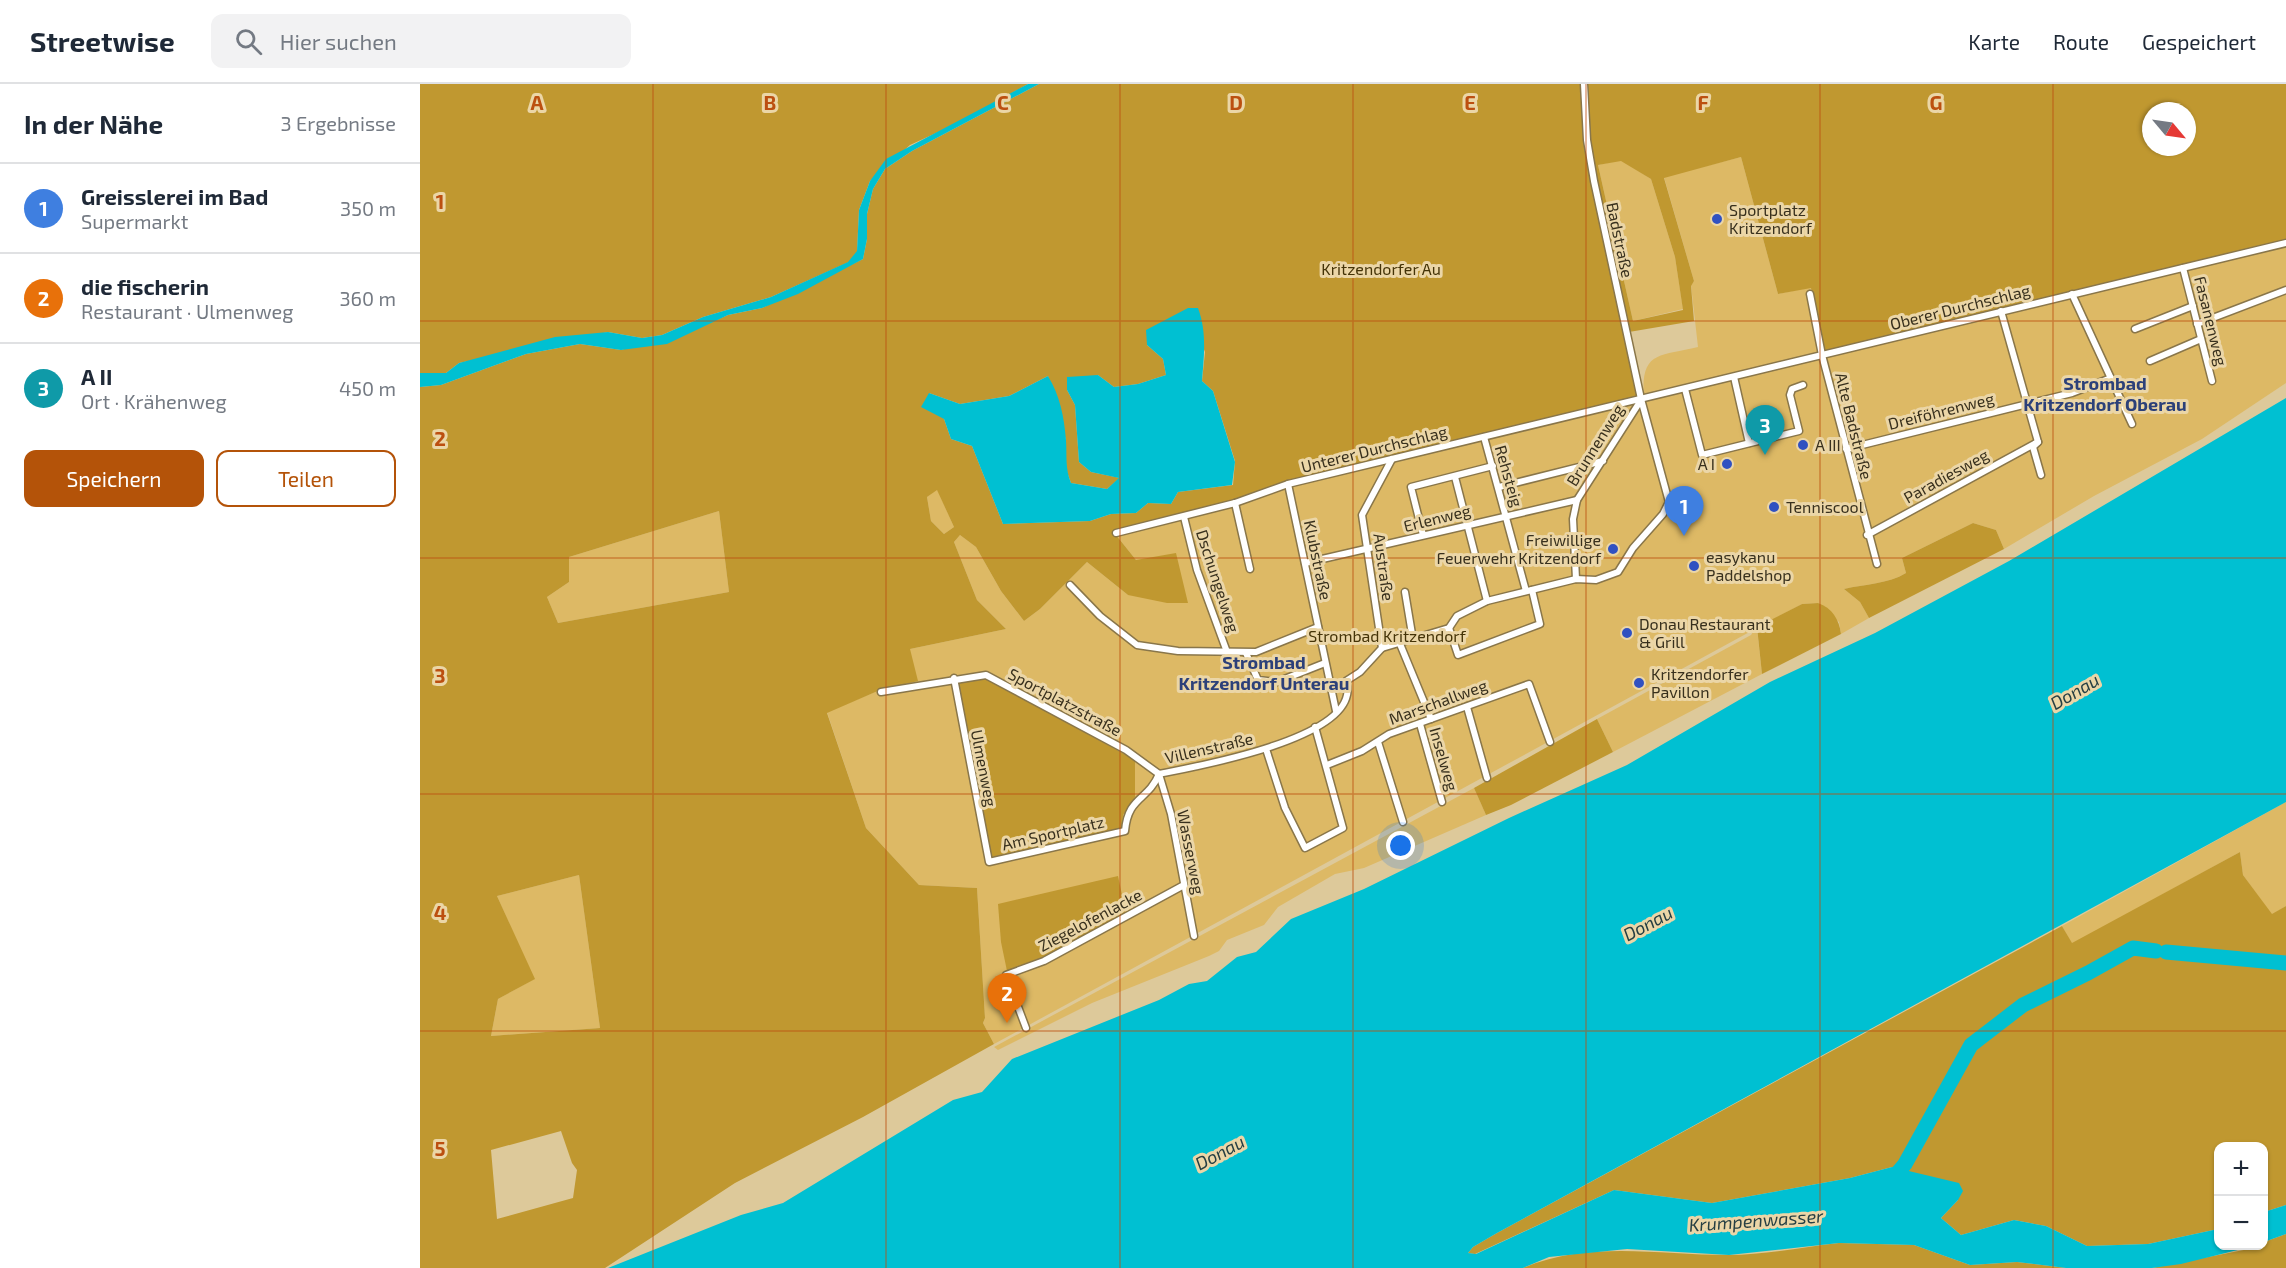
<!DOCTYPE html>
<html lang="de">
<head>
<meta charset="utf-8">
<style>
  body { margin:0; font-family:"Exo 2",sans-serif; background:#f2f2f3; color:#1f2937 }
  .controls { position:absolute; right:18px; bottom:18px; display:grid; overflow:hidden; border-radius:12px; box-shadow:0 2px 4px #0004 }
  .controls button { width:54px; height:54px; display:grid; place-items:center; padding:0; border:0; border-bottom:2px solid #e0e1e3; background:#fff; color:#1f2937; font:30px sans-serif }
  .compass { position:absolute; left:1722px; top:18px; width:54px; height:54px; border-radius:50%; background:#fff; box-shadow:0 2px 4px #0004; rotate:119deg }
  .you { position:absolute; left:981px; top:762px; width:21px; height:21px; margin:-15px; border:4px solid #fff; border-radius:50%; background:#1a73e8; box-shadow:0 0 0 9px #1a73e833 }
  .badge { display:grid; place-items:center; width:39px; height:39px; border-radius:50%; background:#b45309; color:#fff; font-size:20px; font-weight:700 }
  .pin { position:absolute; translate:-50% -50px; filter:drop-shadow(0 2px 3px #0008) }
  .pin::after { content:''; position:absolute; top:32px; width:21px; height:18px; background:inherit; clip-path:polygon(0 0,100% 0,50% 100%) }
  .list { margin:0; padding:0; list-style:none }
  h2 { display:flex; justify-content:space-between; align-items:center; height:78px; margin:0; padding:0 24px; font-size:26px }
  h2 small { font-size:20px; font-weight:400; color:#747a83 }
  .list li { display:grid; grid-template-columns:39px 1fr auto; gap:18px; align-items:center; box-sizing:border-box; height:90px; padding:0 24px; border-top:2px solid #e0e1e3 }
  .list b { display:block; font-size:22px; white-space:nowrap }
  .list p { margin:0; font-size:20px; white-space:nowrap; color:#747a83 }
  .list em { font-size:20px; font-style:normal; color:#747a83 }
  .actions { display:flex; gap:12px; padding:18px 24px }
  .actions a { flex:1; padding:14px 0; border:2px solid #b45309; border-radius:12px; text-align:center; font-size:21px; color:#b45309 }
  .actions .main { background:#b45309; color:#fff }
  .icon { flex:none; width:33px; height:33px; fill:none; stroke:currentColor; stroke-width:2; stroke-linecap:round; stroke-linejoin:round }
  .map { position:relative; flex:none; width:1866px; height:1184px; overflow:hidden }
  header { display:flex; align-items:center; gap:36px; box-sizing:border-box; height:84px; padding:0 30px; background:#fff; border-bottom:2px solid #e0e1e3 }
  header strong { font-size:28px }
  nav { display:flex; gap:33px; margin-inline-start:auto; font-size:21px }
  .search { width:420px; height:54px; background:#f2f2f3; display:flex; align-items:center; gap:15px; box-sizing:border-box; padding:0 21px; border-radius:12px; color:#747a83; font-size:22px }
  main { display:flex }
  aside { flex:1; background:#fff }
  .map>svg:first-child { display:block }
  .green { fill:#ddb965 }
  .forest { fill:#c09830; fill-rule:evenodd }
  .water { fill:#00c0d2 }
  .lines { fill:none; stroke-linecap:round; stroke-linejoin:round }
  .river { stroke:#00c0d2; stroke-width:15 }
  .street-casing { stroke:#89764a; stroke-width:9 }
  .street { stroke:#fff; stroke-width:6 }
  .grid { fill:none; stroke:#bc4f10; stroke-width:1.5; stroke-opacity:0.55 }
  .poi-dot { fill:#3051c1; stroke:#ebd6a7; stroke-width:2 }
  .labels { text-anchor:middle; stroke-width:6; stroke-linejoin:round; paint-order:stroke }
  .poi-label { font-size:16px; fill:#38301d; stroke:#ebd6a7; text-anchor:start }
  .street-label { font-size:16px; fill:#38301d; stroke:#ebd6a7 }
  .park-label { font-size:16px; fill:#443307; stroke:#ebd6a7 }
  .neighbourhood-label { font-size:18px; font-weight:bold; fill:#2c4079; stroke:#ebd6a7 }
  .water-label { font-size:18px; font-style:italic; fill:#263f43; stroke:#ebd6a7 }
  .grid-label { font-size:20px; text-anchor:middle; font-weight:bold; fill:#bc4f10; stroke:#ebd6a7; stroke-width:6; stroke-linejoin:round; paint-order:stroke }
</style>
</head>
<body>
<header>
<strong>Streetwise</strong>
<div class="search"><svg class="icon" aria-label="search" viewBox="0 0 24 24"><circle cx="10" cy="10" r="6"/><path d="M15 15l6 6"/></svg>Hier suchen</div>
<nav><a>Karte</a><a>Route</a><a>Gespeichert</a></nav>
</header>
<main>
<aside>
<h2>In der Nähe<small>3 Ergebnisse</small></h2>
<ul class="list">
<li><span class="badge" style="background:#3f7fe0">1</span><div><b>Greisslerei im Bad</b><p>Supermarkt</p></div><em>350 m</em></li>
<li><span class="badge" style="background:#e8710a">2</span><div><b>die fischerin</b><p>Restaurant · Ulmenweg</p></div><em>360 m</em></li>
<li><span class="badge" style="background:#0f9aa8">3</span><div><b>A II</b><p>Ort · Krähenweg</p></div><em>450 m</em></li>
</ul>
<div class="actions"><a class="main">Speichern</a><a>Teilen</a></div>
</aside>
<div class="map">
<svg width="1866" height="1184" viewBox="0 0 1866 1184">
  <rect width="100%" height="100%" fill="#ddc99a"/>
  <!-- green -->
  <g class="green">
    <path d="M1321,73L1358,210L1391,203L1402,271L1866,159V299L1782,355L1674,412L1584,465L1576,446L1553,439L1482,474L1486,489C1467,500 1446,500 1424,505L1440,518L1449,534L1421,550L1419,538L1398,519L1382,520L1337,544L1342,590L1193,668L1177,635L1331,551L1335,545L574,960L563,939L565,934L557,804L499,801L446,744L407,628L460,606L490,565L586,545L557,516L534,458L540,451L556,463L581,507L604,537L620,525L667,478L708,511L716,476L696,451L868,402L1224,317C1220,266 1238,273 1278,263L1271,201L1274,197L1244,93Z"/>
    <polygon points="1201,76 1231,95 1255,173 1263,225 1213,237 1178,81"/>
    <polygon points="517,405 534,443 524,450 511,437 507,413"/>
    <polygon points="299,427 309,508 138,539 127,513 149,498 149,473"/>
    <polygon points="1054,704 1066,731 944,784 915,790 858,823 844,841 807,856 799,867 789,872 672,919 578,966 574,963"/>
    <polygon points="1866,718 1866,822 1852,831 1823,791 1820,768 1652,860 1642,842"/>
    <polygon points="159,791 180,944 71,952 78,915 114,895 77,812"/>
  </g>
  <!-- forest -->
  <g class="forest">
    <polygon points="0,0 608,0 538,39 490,61 450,97 439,126 437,168 429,178 351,213 283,233 242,251 222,254 188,248 39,279 26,289 0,289"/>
    <path d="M619,0H1866V159L1402,271L1391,204L1358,210L1321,73L1244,94L1274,197L1271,202L1274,237L1203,249L1218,313L814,417L696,451L716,476L756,469L768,519H747L708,511L667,478L620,525L604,537L581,507L556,463L540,451L534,458L557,516L586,545L490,565L498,597L460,606L407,629L446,744L499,801L557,804L565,934L563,939L574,960L443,1033L315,1099L185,1184H0V303L21,301L106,270L160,260L201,266L280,243L308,231L342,224L443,175L447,155V130L453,105L465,85L492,67ZM1731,27H1767V63H1731ZM1201,77L1231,95L1255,173L1263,226L1213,237L1178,81ZM768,225L785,268L782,297L793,307L815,377L813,401L758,408L751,420L728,419L716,429L691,430L670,437L583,440L552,362L531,355L524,335L509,309L540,320L589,312L628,292L646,356V385L651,399L687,405L700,394L671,388L659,378L655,321L647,306L678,291L694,303L718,300L746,291L743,275L727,261ZM517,406L534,443L524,450L511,437L507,413ZM299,427L309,508L138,539L127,513L149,498V473ZM159,791L180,944L71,952L78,915L115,895L77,812ZM141,1047L152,1079L157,1086L153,1114L77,1135L71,1066Z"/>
    <path d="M1553,439L1576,446L1584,465L1449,534L1440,518L1424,505C1445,500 1468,500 1486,489L1482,474Z"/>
    <path d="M1398,519C1412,524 1419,535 1421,550L1342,590L1337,543L1382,520Z"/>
    <polygon points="566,594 715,676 715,713 703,731 702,745 571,774 537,597"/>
    <polygon points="1177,635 1193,668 1091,721 1066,731 1054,704"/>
    <polygon points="1820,768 1823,791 1852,830 1866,822 1866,1121 1844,1128 1844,1062 1798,1062 1798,1145 1728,1160 1667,1162 1626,1142 1594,1136 1541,1151 1521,1134 1538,1116 1505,1093 1472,1083 1430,1094 1292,1119 1194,1106 1055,1170 1048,1169 1053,1163 1077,1149 1642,842 1652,859"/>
    <polygon points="698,792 706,830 627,873 587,887 581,858 578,820"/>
    <polygon points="1866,1150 1866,1184 1732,1184 1844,1162 1844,1158"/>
    <path d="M1419,1159L1494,1161L1550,1181L1597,1178L1646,1184H1103C1169,1156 1239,1171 1308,1171C1345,1171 1382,1163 1419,1159Z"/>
  </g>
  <!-- water -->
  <g class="water">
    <polygon points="608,0 619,0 492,67 465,85 453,105 447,130 447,155 443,175 378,210 342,224 308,231 247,260 201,266 160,260 106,270 21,301 0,303 0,289 26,289 39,279 135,253 188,248 222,254 242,251 283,233 351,213 428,178 437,167 439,126 450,97 466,75"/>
    <path d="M768,224H778C787,248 784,272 782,297L793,307L815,378L812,401L758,408L751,420L728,419L716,429L691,430L670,437L583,440L552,362L531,355L524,335L501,323L509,309L540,320L589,312L628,292C640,312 644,332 646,356C647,372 645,384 651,399L687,405L699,394L671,388L659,378L655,321L647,306V293L678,291L694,303L718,300L746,291L743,275L727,261L726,246Z"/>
    <polygon points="1866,314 1866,718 1077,1149 1053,1163 1048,1169 1056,1170 1194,1106 1292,1119 1430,1094 1472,1083 1539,1099 1543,1107 1538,1116 1521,1134 1541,1151 1594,1136 1626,1142 1667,1162 1728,1160 1798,1145 1798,1162 1834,1162 1761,1180 1732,1184 1646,1184 1597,1178 1550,1181 1494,1161 1419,1159 1309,1171 1207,1165 1129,1173 1103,1184 188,1184 321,1131 363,1119 533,1016 562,1008 592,975 739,916 769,900 787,897 817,873 836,868 871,835 944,805 1089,734 1207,681 1350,598 1455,549 1589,477"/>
    <polygon points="1866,1121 1866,1150 1844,1158 1844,1128"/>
  </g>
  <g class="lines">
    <!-- river -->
    <g class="river">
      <polyline points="1746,868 1866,879"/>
      <polyline points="1468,1100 1485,1080 1551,961 1603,921 1668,889 1713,864 1736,867"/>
    </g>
    <!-- street casing -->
    <g class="street-casing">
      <g id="street">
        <polyline points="1763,184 1792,297"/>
        <polyline points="1390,210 1402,271 1457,480"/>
        <polyline points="1652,210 1712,340"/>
        <polyline points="1581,227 1618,358 1613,363 1621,391"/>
        <polyline points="1777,240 1866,206"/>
        <polyline points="1715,245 1773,222"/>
        <polyline points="1730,277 1781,255"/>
        <polyline points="1314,293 1329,359"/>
        <polyline points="1265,305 1282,371 1379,347 1370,311 1372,305 1383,301"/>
        <polyline points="1064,353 1106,507"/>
        <polyline points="1426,365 1652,309 1691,294"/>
        <polyline points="1035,393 1067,517"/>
        <polyline points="868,400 916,627"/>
        <polyline points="1079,403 1183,377"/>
        <polyline points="815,419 830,485"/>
        <polyline points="764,433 777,486 807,568"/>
        <polyline points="696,449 815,419 868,400 1866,159"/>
        <polyline points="1003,451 991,403 1073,382"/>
        <polyline points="1447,451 1618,358"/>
        <polyline points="885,479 1157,416"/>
        <polyline points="1156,495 1153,435 1157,416 1221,316"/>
        <polyline points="650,501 680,532 717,561 758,567 836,568 898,543"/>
        <polyline points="985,508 993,556"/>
        <polyline points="1029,544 1038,571 1120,540 1112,506"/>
        <polyline points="980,560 1011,635"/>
        <polyline points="962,564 1029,544 1037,532 1067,517 1156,495 1176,496 1198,488 1213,464 1243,430 1249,418 1221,315 1174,97 1167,56 1164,0"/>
        <polyline points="826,569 838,596 857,598 905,579"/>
        <path d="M534,594L569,778L705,747C708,712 728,717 739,690"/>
        <polyline points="461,608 566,591 706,666 739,690"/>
        <polyline points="1047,623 1067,694"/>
        <polyline points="1000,640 1022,718"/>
        <polyline points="958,658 983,738"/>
        <polyline points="846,665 865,724 885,764 923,744 895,643"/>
        <polyline points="907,681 942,667 969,650 1109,600 1130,658"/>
        <path d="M739,690C779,682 918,657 927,611C928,607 927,601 926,597L940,588L962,564L942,431L972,375"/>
        <polyline points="739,690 751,730 774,852"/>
        <polyline points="606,944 586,891 624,877 764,801"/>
      </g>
    </g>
    <!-- street -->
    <use href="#street" class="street"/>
  </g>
  <!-- grid -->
  <path class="grid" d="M233,0V1184M466,0V1184M700,0V1184M933,0V1184M1166,0V1184M1400,0V1184M1633,0V1184M0,237H1866M0,474H1866M0,710H1866M0,947H1866"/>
  <!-- markers -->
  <g class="poi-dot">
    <circle cx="1297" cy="135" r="6"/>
    <circle cx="1383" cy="361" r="6"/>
    <circle cx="1307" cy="380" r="6"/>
    <circle cx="1354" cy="423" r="6"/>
    <circle cx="1193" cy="465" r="6"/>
    <circle cx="1274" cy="482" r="6"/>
    <circle cx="1207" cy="549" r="6"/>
    <circle cx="1219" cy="599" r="6"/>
  </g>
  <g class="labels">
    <!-- poi labels -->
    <g class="poi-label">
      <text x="1309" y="132">Sportplatz<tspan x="1309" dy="18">Kritzendorf</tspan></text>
      <text x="1395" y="367">A III</text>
      <text x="1295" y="386" text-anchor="end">A I</text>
      <text x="1366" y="429">Tenniscool</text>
      <text x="1181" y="462" text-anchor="end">Freiwillige<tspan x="1181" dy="18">Feuerwehr Kritzendorf</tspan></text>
      <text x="1286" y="479">easykanu<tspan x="1286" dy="18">Paddelshop</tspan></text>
      <text x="1219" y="546">Donau Restaurant<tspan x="1219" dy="18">&amp; Grill</tspan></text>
      <text x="1231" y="596">Kritzendorfer<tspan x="1231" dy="18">Pavillon</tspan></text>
    </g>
    <!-- street labels -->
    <g class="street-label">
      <text transform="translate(1200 156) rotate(78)" y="6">Badstraße</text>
      <text transform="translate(1540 223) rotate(-14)" y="6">Oberer Durchschlag</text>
      <text transform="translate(1791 237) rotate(76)" y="6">Fasanenweg</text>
      <text transform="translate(1521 327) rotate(-14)" y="6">Dreiföhrenweg</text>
      <text transform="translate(1434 342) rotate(76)" y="6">Alte Badstraße</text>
      <text transform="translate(1175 361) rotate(-58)" y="6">Brunnenweg</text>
      <text transform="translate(954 365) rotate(-14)" y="6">Unterer Durchschlag</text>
      <text transform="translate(1089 392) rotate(74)" y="6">Rehsteig</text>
      <text transform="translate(1526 392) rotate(-29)" y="6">Paradiesweg</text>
      <text transform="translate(1017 434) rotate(-14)" y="6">Erlenweg</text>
      <text transform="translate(898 476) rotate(78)" y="6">Klubstraße</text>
      <text transform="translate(964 483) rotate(82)" y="6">Austraße</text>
      <text transform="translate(798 497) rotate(72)" y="6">Dschungelweg</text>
      <text transform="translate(645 618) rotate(28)" y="6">Sportplatzstraße</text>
      <text transform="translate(1018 618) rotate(-20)" y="6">Marschallweg</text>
      <text transform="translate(789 664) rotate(-13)" y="6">Villenstraße</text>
      <text transform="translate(1024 675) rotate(74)" y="6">Inselweg</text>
      <text transform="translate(564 684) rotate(79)" y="6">Ulmenweg</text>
      <text transform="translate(633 749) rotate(-13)" y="6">Am Sportplatz</text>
      <text transform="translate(771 768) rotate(79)" y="6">Wasserweg</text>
      <text transform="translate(670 836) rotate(-28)" y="6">Ziegelofenlacke</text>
    </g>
    <!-- park labels -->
    <g class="park-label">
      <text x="961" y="191">Kritzendorfer Au</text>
      <text x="967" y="558">Strombad Kritzendorf</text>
    </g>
    <!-- neighbourhood labels -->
    <g class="neighbourhood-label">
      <text x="1685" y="306">Strombad<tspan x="1685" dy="21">Kritzendorf Oberau</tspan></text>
      <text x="844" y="585">Strombad<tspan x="844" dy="21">Kritzendorf Unterau</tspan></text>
    </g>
    <!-- water labels -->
    <g class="water-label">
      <text transform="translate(1655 608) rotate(-30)" y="6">Donau</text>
      <text transform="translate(1228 840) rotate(-28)" y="6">Donau</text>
      <text transform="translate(800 1069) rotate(-28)" y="6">Donau</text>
      <text transform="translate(1336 1137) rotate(-4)" y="6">Krumpenwasser</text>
    </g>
  </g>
  <g class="grid-label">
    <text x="117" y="26">A</text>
    <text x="350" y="26">B</text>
    <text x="583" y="26">C</text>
    <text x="816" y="26">D</text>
    <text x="1050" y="26">E</text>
    <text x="1283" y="26">F</text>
    <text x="1516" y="26">G</text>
    <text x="20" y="125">1</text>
    <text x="20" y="362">2</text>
    <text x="20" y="599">3</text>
    <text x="20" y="836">4</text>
    <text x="20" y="1072">5</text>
  </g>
</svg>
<div class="controls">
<button>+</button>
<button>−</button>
</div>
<svg class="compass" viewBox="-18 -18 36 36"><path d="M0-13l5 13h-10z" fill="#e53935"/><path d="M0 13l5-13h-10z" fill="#747a83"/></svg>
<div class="you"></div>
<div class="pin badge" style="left:1264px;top:452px;background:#3f7fe0">1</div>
<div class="pin badge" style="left:587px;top:939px;background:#e8710a">2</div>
<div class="pin badge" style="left:1345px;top:371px;background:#0f9aa8">3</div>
</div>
</main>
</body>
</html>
